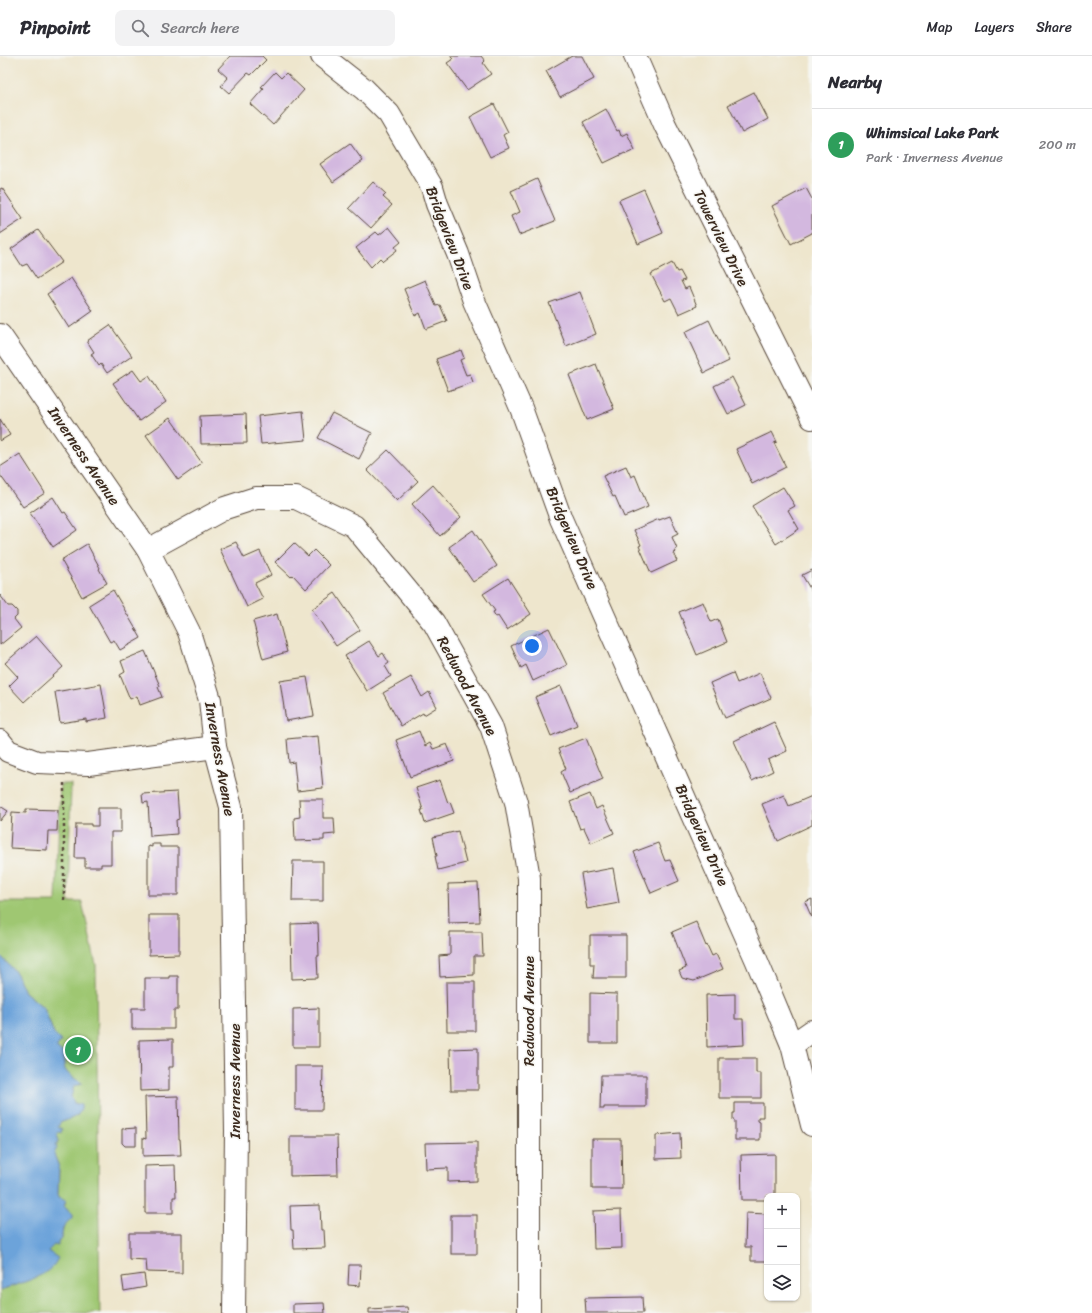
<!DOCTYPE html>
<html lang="en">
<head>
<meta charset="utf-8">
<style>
  body { margin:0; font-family:Sriracha,sans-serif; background:#f2f2f3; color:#2b2b33 }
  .controls { position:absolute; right:12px; bottom:12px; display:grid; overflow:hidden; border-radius:8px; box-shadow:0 1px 3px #0004 }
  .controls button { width:36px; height:36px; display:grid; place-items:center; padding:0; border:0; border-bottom:1px solid #e1e1e2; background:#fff; color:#2b2b33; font:20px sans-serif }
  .you { position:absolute; left:532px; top:590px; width:14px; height:14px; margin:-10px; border:3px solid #fff; border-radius:50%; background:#1a73e8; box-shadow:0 0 0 6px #1a73e833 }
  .badge { display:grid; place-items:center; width:26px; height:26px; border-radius:50%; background:#0b8043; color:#fff; font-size:13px; font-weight:700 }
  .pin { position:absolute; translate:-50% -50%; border:2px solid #fff; box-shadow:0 1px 4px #0006 }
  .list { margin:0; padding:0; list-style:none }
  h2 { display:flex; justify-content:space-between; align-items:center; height:52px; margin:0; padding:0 16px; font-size:17px }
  h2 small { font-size:13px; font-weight:400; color:#7c7c81 }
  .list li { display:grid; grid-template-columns:26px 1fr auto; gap:12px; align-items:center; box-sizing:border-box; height:72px; padding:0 16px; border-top:1px solid #e1e1e2 }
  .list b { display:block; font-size:15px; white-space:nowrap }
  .list p { margin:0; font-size:13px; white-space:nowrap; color:#7c7c81 }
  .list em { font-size:13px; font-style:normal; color:#7c7c81 }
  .icon { flex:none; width:22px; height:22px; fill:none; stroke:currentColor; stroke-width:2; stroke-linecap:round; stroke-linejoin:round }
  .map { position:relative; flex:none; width:812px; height:1257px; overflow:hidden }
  header { display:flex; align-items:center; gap:24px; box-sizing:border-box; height:56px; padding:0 20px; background:#fff; border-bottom:1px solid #e1e1e2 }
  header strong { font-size:19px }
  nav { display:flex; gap:22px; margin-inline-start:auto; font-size:14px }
  .search { width:280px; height:36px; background:#f2f2f3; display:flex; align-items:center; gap:10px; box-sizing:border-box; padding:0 14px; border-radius:8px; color:#7c7c81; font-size:15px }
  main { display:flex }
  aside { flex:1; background:#fff }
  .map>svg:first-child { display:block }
  .green { fill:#9fc772; stroke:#6d7848 }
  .water { fill:#6ca3da; stroke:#54667c }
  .building { fill:#d3b8df }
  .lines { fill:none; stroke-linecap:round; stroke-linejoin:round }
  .street-casing { stroke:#564638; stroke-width:24 }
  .secondary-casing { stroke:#564638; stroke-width:24 }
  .path { stroke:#564638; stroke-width:2.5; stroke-dasharray:3 3; stroke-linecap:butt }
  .street { stroke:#fff; stroke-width:22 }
  .secondary { stroke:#fff; stroke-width:22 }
  .labels { text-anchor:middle; stroke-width:3; stroke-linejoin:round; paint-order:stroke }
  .street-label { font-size:15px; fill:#3b2a1e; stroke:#f6f6f2 }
</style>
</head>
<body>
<header>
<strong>Pinpoint</strong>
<div class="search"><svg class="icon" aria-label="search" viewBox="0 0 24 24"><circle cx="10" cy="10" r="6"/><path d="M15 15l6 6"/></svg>Search here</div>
<nav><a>Map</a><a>Layers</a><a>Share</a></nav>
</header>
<main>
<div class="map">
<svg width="812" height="1257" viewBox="0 0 812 1257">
  <rect width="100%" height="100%" fill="#f6f6f2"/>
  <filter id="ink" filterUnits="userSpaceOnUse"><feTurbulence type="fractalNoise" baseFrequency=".025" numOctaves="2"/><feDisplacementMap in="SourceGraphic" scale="8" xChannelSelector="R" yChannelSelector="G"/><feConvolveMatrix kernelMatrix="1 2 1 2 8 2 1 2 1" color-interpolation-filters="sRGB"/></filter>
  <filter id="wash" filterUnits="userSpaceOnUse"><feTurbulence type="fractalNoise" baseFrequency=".012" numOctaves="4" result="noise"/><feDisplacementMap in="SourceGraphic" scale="16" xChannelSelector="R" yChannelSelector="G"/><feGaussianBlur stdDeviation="0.9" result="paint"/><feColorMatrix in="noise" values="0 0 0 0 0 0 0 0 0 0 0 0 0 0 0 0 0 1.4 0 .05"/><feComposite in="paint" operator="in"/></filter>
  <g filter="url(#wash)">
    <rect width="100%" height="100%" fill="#eee6cd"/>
    <!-- green -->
    <path class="green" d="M60,728H71L68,846H82L96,909L100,1257H0V1234L35,1222L49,1197L48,1196L49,1193L62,1182C62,1172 65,1167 72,1159L64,1150L66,1147L59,1141L58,1138L59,1111L54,1098L57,1077L59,1076L58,1071L60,1067L78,1059L79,1048L74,1047L71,1041L74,1030L81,1028V1027C72,1021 59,1015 66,1002L57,992V990L61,985L54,978L44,952L25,936L17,918L0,899V846H56Z"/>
    <!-- water -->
    <path class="water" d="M0,899L17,918L25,936L44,952L54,978L61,985L60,987L57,990C57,996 62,995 66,997C66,1002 64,1003 64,1007C63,1017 74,1022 82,1027L81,1028L74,1030L71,1041L74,1047L81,1049C83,1061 68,1063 60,1067L58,1071L62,1073L61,1077L59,1076L57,1077L59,1085L56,1089L57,1092L54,1098L59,1111L58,1138L59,1141L66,1144L64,1150L72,1159V1162C64,1169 62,1171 62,1182L58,1185V1190L54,1189L48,1195L58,1202C57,1204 55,1208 53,1210C43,1222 15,1229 0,1234Z"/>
    <g id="blocks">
      <!-- building -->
      <g class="building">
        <polygon points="230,0 262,0 266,4 251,19 248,17 229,37 221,30 228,22 218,13"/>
        <polygon points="450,0 481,0 485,5 483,7 491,18 467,34 447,7 453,3"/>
        <polygon points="572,0 582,0 594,23 560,41 546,15"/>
        <polygon points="275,16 281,22 286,17 304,34 273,69 250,48 264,32 261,31"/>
        <polygon points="754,36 768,63 742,77 728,49"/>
        <polygon points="494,48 508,76 503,79 509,92 490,101 470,61"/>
        <polygon points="606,53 617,75 619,74 621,80 627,77 635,94 626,98 625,97 604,107 583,66"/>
        <polygon points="350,87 363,105 333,126 320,108"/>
        <polygon points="537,123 555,165 519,179 511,160 520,156 511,135"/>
        <polygon points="373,126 386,138 383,141 392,149 371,172 349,152"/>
        <polygon points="2,132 23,163 0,178 0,133"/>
        <polygon points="806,132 812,143 812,177 791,188 772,150"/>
        <polygon points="644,133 663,177 638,188 619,144"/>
        <polygon points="389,171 401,186 395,191 397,194 383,205 380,202 371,211 356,192 376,176 379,179"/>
        <polygon points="38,174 62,206 37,223 27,208 22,210 11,193"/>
        <polygon points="672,207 677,216 680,215 685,224 681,225 685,233 689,231 697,250 679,258 671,242 665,245 651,218"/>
        <polygon points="71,222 93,255 69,272 47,238"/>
        <polygon points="425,224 436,250 440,249 447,265 426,273 420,257 415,260 404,233"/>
        <polygon points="580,236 596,278 566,290 549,247"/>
        <polygon points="709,264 729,305 704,317 685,276"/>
        <polygon points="110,269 132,300 107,317 101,308 99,310 91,298 94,296 87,285"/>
        <polygon points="461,294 464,302 460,304 466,319 470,318 473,326 448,335 436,303"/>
        <polygon points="596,308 614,353 587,364 569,319"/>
        <polygon points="133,314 141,325 149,320 166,346 139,365 113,327"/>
        <polygon points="732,321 746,349 728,358 714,330"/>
        <polygon points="303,355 306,384 261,388 258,360"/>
        <polygon points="332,357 372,377 359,403 318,382"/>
        <polygon points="246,358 247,387 201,388 200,360"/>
        <polygon points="170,362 202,407 178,424 146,379"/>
        <polygon points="0,363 10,379 0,385"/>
        <polygon points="772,376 777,386 774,387 786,411 752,428 736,393"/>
        <polygon points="388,394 418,425 397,445 367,414"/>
        <polygon points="20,398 45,437 23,451 0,419 0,411"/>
        <polygon points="626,410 631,421 635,419 648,451 624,461 615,440 613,441 603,420"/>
        <polygon points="433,429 461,461 440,480 412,448"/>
        <polygon points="783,431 795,450 788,454 799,473 776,488 752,450"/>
        <polygon points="53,441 63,457 65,456 77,474 53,491 30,457"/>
        <polygon points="670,460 678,478 672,481 677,493 675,494 676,496 673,497 677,505 651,517 639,490 641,489 634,474 659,463 659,464"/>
        <polygon points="473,474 497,510 473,526 449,491"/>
        <polygon points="236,486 244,502 260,495 271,519 255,527 263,543 247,551 220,493"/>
        <polygon points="294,487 308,500 314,494 329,509 306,533 293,519 291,521 275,506"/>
        <polygon points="87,488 100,512 99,513 107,527 82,541 61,504"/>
        <polygon points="812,514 812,536 802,519"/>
        <polygon points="508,522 531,558 507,574 498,560 496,561 493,556 495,555 483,538"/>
        <polygon points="113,534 141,582 120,594 114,584 110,586 89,549"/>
        <polygon points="335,537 360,574 336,590 312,553"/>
        <polygon points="0,539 8,550 12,550 17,555 17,560 14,563 21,572 0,589"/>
        <polygon points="703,546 711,566 718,563 727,586 697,599 679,556"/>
        <polygon points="277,558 287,596 263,603 253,565"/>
        <polygon points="549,572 567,609 533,625 526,609 521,612 511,590"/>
        <polygon points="36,580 63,611 24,646 9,630 18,621 5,607"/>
        <polygon points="369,585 379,600 383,597 389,607 385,610 391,620 367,635 345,600"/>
        <polygon points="145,595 160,630 158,631 162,641 140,649 137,640 130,643 120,619 125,616 121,605"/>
        <polygon points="733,617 737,627 760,617 771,642 725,662 710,627"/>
        <polygon points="307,621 314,660 286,665 280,625"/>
        <polygon points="411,621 422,641 429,636 437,651 424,659 423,657 401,670 383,637"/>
        <polygon points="101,628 107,662 86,666 86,663 60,667 55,636"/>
        <polygon points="561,630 577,669 551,680 535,641"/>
        <polygon points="774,666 787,695 768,704 773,715 752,725 734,685"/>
        <polygon points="419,675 425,690 430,687 433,693 447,688 454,705 410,721 396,684"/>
        <polygon points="318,680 323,732 297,735 294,706 289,707 287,683"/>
        <polygon points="586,682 603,723 570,737 561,716 566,713 558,693"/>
        <polygon points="440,724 448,747 450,746 454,757 425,767 421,754 423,754 416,732"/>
        <polygon points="177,736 179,763 176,764 177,778 150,780 148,746 143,747 142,738"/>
        <polygon points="590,738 596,753 602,750 614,777 591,787 584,772 580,773 570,746"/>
        <polygon points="784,739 789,750 812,740 812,769 778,785 762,748"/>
        <polygon points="299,743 323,743 323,762 334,762 335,778 324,779 324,784 295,785 294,762 300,761"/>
        <polygon points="0,750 8,755 0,765"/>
        <polygon points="98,752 121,752 121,776 111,776 111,808 101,808 101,811 85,811 85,802 75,802 76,768 91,768 91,770 98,770"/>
        <polygon points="26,753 58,754 57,775 48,775 47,794 10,792 12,756 26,757"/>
        <polygon points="458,775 466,807 438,814 435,800 437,800 433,781"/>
        <polygon points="658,787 665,805 670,804 679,825 651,837 634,796"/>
        <polygon points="152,788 160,788 160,791 178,791 178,839 148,839 148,790 152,791"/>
        <polygon points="293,805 323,805 323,845 292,845"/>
        <polygon points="613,812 619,847 587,853 581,818"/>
        <polygon points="478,827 480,866 449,867 448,828"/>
        <polygon points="812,843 812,862 805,846"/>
        <polygon points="149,859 179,859 179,898 149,899"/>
        <polygon points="696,866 706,890 707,889 712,900 716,898 723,913 694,925 682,922 679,915 686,912 672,876"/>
        <polygon points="318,867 319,900 317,900 318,922 292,923 291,868"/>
        <polygon points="450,876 482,876 483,900 474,900 474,919 440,921 439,900 450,899"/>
        <polygon points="590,879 626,879 626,922 593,922 594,908 590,908"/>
        <polygon points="169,920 178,920 178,954 174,954 174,973 132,973 132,952 145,952 145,922 169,922"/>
        <polygon points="446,926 475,926 475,975 447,975"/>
        <polygon points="590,937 617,938 617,987 590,987"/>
        <polygon points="735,938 735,963 743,963 744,989 707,991 706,939"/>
        <polygon points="319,952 319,991 293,991 293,953"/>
        <polygon points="173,983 173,1011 169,1011 169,1034 140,1035 139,984"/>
        <polygon points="478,992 478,1034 451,1034 450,993"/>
        <polygon points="719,1002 756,1002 756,1017 761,1017 761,1042 719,1042"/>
        <polygon points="295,1010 323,1010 322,1054 295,1054"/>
        <polygon points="601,1019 646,1019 646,1051 604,1051 604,1053 600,1053"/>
        <polygon points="178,1040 179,1083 180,1083 181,1099 143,1100 143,1082 146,1083 145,1041"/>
        <polygon points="735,1047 763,1047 763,1061 758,1061 758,1065 760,1066 760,1084 735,1084 735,1065 733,1064 733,1057 735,1057"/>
        <polygon points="136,1072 136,1090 125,1090 122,1087 122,1073"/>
        <polygon points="680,1077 681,1102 656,1103 656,1079"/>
        <polygon points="290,1080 337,1080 338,1119 290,1120"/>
        <polygon points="592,1083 621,1083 622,1133 592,1133"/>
        <polygon points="477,1086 477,1125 448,1126 448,1112 426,1113 425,1087"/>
        <polygon points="775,1098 775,1140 767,1140 767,1144 742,1144 741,1099"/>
        <polygon points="175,1109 176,1141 173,1141 173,1157 145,1157 145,1110"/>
        <polygon points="320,1149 321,1174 324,1174 325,1192 294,1193 293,1174 291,1174 290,1150"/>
        <polygon points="621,1154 622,1192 594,1193 593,1155"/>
        <polygon points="746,1157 767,1158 767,1205 751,1205 751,1191 745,1191"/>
        <rect x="451" y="1159" width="26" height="39"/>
        <polygon points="129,1177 182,1177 182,1217 147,1216 146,1204 129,1203"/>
        <polygon points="349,1209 361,1209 360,1230 348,1229"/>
        <polygon points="144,1218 146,1231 124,1235 122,1221"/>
        <polygon points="642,1241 643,1257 586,1257 585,1242"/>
        <polygon points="324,1247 325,1257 293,1257 293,1248"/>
        <polygon points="407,1251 408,1257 369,1257 369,1253"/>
      </g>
    </g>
  </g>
  <g filter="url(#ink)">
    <use href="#blocks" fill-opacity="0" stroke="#564638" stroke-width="1"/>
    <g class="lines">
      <!-- street casing -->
      <g class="street-casing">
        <g id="street">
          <polyline points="322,0 364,33 389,58 432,131 437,148 458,198 474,245 521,352 561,463 756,903 792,989"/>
          <polyline points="635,0 665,69 812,362"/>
          <polyline points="0,279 148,494 189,576 210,644 215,691 231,751 236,1075 234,1257"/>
          <polyline points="148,494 225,452 256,442 296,442 354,470 434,567 491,670 516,746 529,822 529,1257"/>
          <polyline points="0,685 8,695 37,706 88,708 215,691"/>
        </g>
      </g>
      <!-- secondary casing -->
      <g class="secondary-casing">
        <polyline id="secondary" points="812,975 792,989 812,1069"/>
      </g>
      <!-- path -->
      <polyline class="path" points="64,727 64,846"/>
      <!-- street -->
      <use href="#street" class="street"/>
      <!-- secondary -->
      <use href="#secondary" class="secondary"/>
    </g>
  </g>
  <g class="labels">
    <!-- street labels -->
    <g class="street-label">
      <text transform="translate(450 182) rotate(69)" y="5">Bridgeview Drive</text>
      <text transform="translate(721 182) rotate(64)" y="5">Towerview Drive</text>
      <text transform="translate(84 400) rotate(56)" y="5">Inverness Avenue</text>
      <text transform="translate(572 482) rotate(67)" y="5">Bridgeview Drive</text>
      <text transform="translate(467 630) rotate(62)" y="5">Redwood Avenue</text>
      <text transform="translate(220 703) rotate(80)" y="5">Inverness Avenue</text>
      <text transform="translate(702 779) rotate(66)" y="5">Bridgeview Drive</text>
      <text transform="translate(529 955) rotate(-90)" y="5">Redwood Avenue</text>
      <text transform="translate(235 1025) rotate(-90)" y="5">Inverness Avenue</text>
    </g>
  </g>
</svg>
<div class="controls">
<button>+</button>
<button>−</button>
<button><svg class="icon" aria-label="layers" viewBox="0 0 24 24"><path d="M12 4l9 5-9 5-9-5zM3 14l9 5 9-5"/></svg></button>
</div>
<div class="you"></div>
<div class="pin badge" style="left:78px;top:994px;background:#2e9e5b">1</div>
</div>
<aside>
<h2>Nearby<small></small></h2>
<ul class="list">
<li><span class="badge" style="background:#2e9e5b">1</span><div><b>Whimsical Lake Park</b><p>Park · Inverness Avenue</p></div><em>200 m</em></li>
</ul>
</aside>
</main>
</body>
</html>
